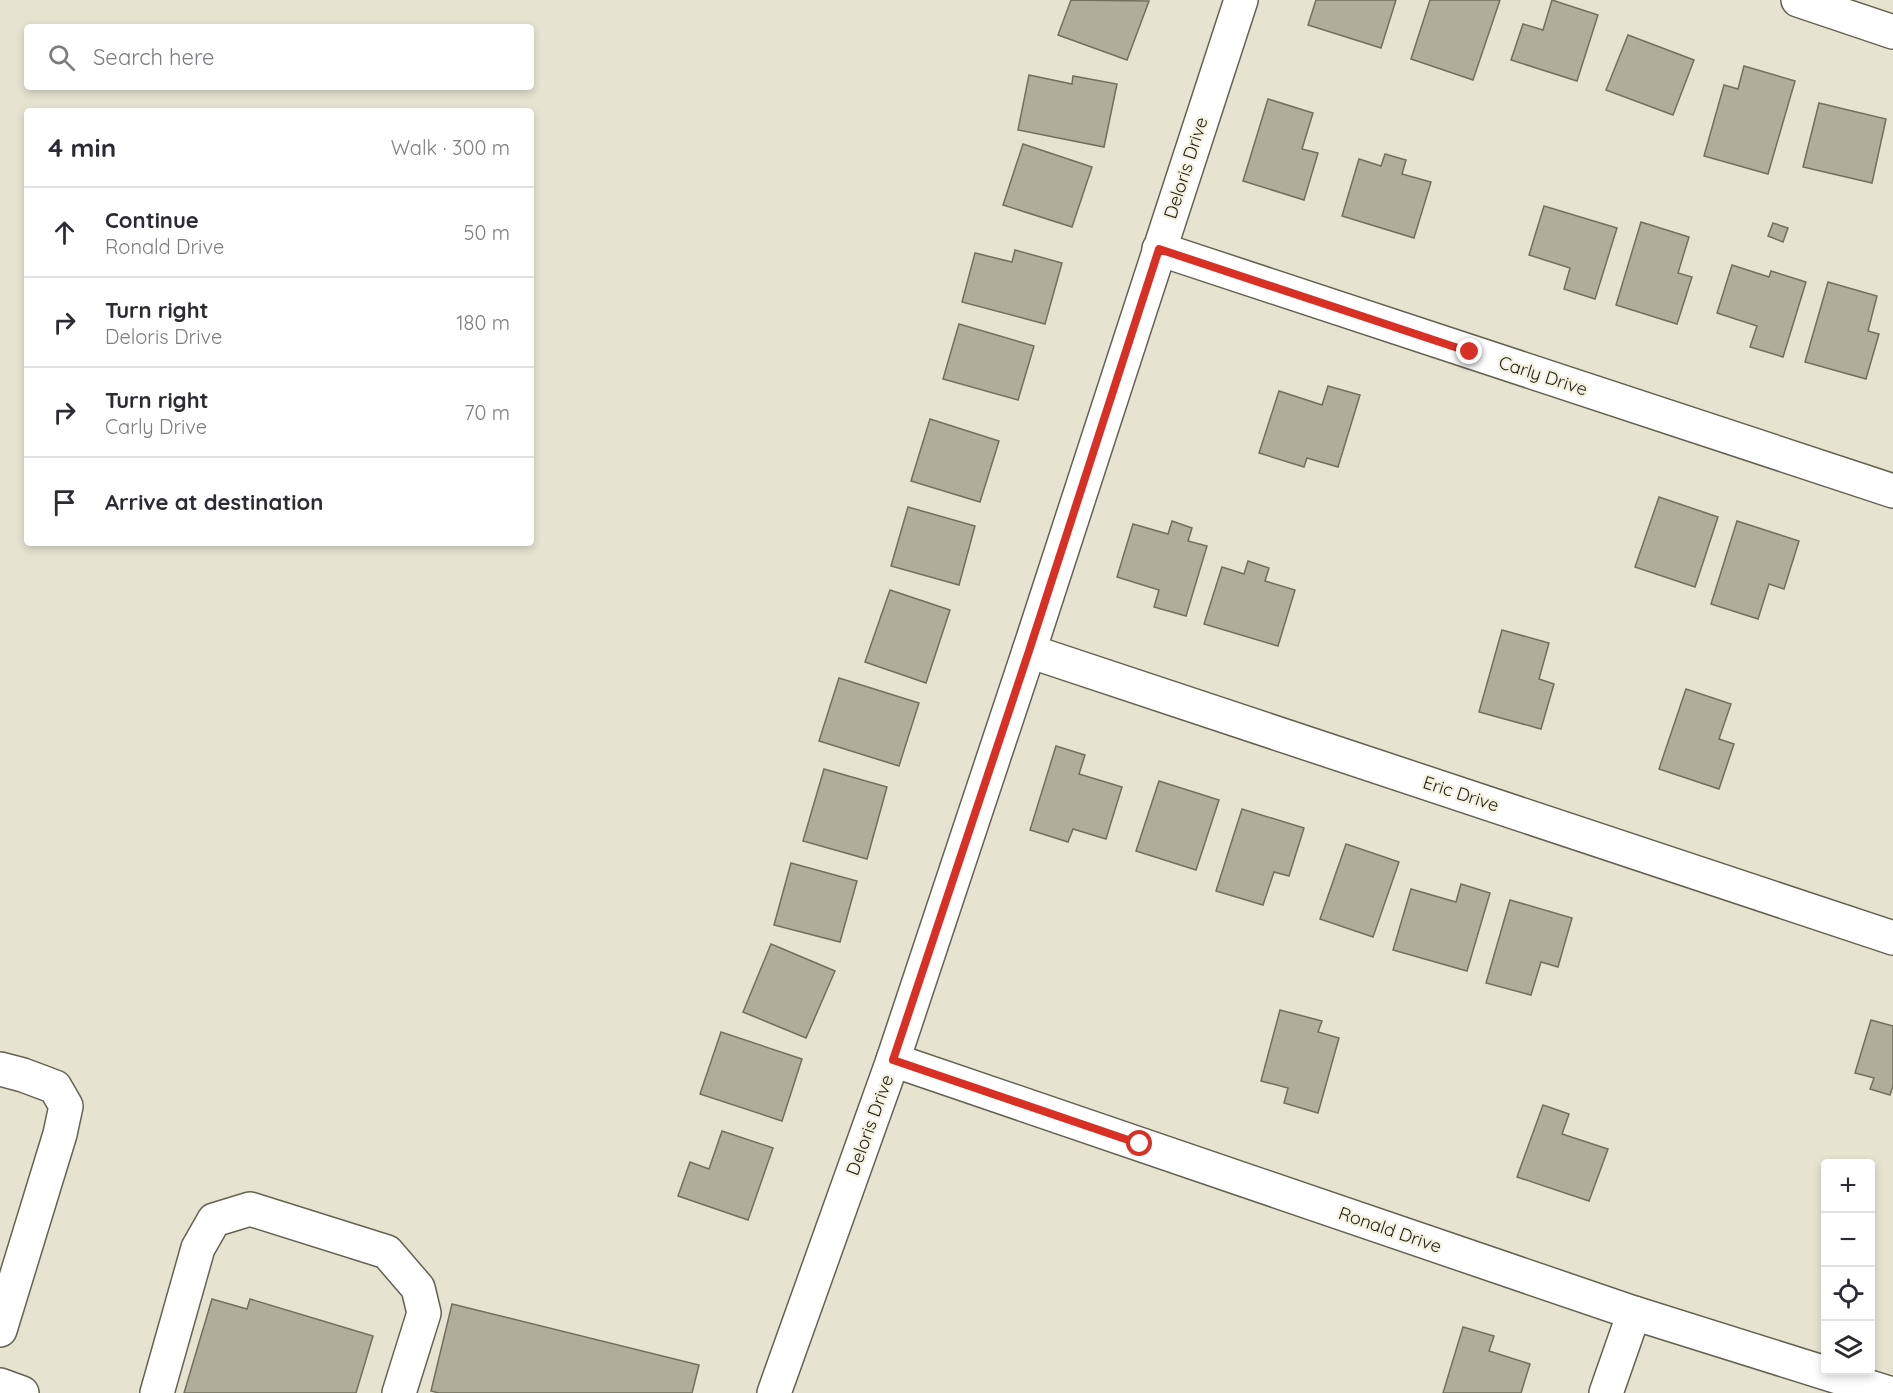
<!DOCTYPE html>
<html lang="en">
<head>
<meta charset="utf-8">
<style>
  body { margin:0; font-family:Quicksand,sans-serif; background:#f7f7f7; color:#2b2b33 }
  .controls { position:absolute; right:18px; bottom:18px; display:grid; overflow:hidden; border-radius:6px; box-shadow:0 3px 9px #0003 }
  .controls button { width:54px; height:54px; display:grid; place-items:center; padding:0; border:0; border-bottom:2px solid #e1e1e2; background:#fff; color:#2b2b33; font:30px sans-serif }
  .stop { position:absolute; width:18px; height:18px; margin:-14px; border:4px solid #d93025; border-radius:50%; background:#fff }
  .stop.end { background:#d93025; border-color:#fff; box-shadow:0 2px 6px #0008 }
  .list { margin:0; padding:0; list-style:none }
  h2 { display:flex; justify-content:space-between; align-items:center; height:78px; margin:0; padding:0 24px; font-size:26px }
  h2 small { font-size:20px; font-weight:400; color:#7c7c81 }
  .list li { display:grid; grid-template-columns:39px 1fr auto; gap:18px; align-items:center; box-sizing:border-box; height:90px; padding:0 24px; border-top:2px solid #e1e1e2 }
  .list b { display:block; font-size:22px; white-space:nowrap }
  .list p { margin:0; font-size:20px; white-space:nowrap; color:#7c7c81 }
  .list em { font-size:20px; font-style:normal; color:#7c7c81 }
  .icon { flex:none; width:33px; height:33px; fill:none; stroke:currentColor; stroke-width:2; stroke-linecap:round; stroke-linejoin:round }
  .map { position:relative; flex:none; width:1893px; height:1393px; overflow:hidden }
  .search { position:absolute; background:#fff; box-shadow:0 3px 9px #0003; left:24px; top:24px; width:510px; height:66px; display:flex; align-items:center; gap:15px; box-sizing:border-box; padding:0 21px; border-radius:6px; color:#7c7c81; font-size:22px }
  .panel { position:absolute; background:#fff; box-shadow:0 3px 9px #0003; left:24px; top:108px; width:510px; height:438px; border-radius:6px }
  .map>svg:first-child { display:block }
  .building { fill:#b0ad9b; stroke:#716f5e; stroke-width:1.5 }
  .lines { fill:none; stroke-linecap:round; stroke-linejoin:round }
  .minor-casing { stroke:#646251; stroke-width:36 }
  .minor { stroke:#fff; stroke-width:33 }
  .route { stroke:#d93025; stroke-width:8 }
  .labels { text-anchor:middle; stroke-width:4.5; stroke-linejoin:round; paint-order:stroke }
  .street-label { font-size:18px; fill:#1d1d16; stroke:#f4f1de }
</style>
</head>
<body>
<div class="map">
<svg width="1893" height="1393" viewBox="0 0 1893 1393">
  <rect width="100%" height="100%" fill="#e6e4d1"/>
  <!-- building -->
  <g class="building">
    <polygon points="1071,0 1149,1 1127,60 1058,35"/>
    <polygon points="1316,0 1396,0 1381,48 1308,25"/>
    <polygon points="1430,0 1500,0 1473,80 1411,59"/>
    <polygon points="1552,0 1598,15 1577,81 1511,60 1523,24 1543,30"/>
    <polygon points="1628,35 1694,60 1673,115 1606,90"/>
    <polygon points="1744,66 1795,81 1768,174 1704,156 1724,85 1738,89"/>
    <polygon points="1029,75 1072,84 1073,76 1117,84 1104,147 1018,130"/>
    <polygon points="1268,99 1313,113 1302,149 1318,153 1304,200 1243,181"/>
    <polygon points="1819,103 1886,119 1872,183 1803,167"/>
    <polygon points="1023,144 1092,167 1072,227 1003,205"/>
    <polygon points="1385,154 1406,160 1402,174 1431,182 1414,238 1342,216 1359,159 1381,166"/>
    <polygon points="1544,206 1617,228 1595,299 1564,289 1570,268 1529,255"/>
    <polygon points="1641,222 1689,237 1678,273 1692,277 1677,324 1616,305"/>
    <polygon points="1773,223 1788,228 1783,242 1768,236"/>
    <polygon points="1015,250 1062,263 1045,324 962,302 975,253 1012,262"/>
    <polygon points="1732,265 1769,277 1771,271 1806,282 1783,357 1750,347 1757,326 1717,313"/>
    <polygon points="1828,282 1877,296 1868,331 1879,334 1866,379 1805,362"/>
    <polygon points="959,324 1034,346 1018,400 943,379"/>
    <polygon points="1328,386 1360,395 1338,467 1307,458 1304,467 1259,453 1279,391 1322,405"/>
    <polygon points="930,419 999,441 980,502 911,481"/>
    <polygon points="1659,497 1718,517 1695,587 1635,567"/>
    <polygon points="908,507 975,526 959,585 891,566"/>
    <polygon points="1172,521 1192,528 1188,541 1207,546 1186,616 1154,607 1159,590 1117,577 1133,524 1168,534"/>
    <polygon points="1737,521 1799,541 1784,589 1769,584 1758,619 1711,604"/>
    <polygon points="1248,561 1269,568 1265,581 1295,590 1278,646 1204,624 1222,567 1244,574"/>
    <polygon points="890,590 950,610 926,683 865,662"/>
    <polygon points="1502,630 1549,643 1539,679 1554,684 1541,729 1479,712"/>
    <polygon points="839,678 919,703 899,766 819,741"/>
    <polygon points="1686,689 1731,704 1719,739 1734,744 1719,789 1659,769"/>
    <polygon points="1056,746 1085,755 1079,774 1122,787 1106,839 1073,829 1068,842 1030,830"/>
    <polygon points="824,769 887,787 867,859 803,841"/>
    <polygon points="1159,781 1219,800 1196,870 1136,851"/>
    <polygon points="1242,809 1304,828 1289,876 1274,872 1263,905 1216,891"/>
    <polygon points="1346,844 1399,862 1373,937 1320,919"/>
    <polygon points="791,863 857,881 840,942 774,925"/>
    <polygon points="1461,884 1490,893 1467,971 1393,950 1411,889 1456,902"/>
    <polygon points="1510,900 1572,918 1558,967 1541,962 1531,995 1486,983"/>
    <polygon points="771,944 835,971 806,1038 743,1012"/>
    <polygon points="1280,1010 1322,1021 1318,1032 1339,1038 1318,1113 1284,1103 1288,1088 1261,1081"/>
    <polygon points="1871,1020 1893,1026 1893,1086 1890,1095 1870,1089 1874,1078 1855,1073"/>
    <polygon points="721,1032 802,1059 782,1121 700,1094"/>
    <polygon points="1543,1105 1569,1114 1562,1134 1608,1149 1589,1201 1517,1177"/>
    <polygon points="722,1131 773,1148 748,1220 678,1196 690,1162 709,1169"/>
    <polygon points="212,1299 247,1309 250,1299 373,1336 356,1393 184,1393"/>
    <polygon points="452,1304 699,1365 692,1393 439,1393 431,1391"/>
    <polygon points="1463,1327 1494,1336 1489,1351 1530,1364 1521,1393 1443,1393"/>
  </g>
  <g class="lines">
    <!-- minor casing -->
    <g class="minor-casing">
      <g id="minor">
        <polyline points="1798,0 1893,32"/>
        <polyline points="1159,249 1893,491"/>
        <polyline points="1029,651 1893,938"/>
        <polyline points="893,1060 1634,1313 1889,1393"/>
        <polyline points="0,1069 23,1075 55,1087 66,1106 60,1134 0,1330"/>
        <polyline points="0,1385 22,1393"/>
        <polyline points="157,1393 198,1248 214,1220 250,1209 387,1252 418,1288 424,1313 399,1393"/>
        <polyline points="774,1393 893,1060 1029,651 1241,0"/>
        <polyline points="1606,1393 1634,1313"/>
      </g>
    </g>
    <!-- minor -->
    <use href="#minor" class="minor"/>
  </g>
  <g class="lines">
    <!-- route -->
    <polyline class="route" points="1140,1144 893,1060 1029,651 1159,249 1470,352"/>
  </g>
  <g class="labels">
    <!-- street labels -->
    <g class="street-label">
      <text transform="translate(1186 168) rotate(-72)" y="6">Deloris Drive</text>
      <text transform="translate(1543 376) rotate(18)" y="6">Carly Drive</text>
      <text transform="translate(1461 794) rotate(18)" y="6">Eric Drive</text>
      <text transform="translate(870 1125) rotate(-70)" y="6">Deloris Drive</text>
      <text transform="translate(1390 1230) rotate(19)" y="6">Ronald Drive</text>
    </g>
  </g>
</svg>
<div class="controls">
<button>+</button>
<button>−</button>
<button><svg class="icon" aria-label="locate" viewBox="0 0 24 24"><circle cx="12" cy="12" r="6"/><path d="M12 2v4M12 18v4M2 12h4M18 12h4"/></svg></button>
<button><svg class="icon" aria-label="layers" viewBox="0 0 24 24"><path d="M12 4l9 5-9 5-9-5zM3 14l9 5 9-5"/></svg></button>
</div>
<div class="stop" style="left:1140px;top:1144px"></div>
<div class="stop end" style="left:1470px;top:352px"></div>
<div class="search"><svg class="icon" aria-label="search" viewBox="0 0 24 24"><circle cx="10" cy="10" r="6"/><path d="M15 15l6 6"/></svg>Search here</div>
<section class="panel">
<h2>4 min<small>Walk · 300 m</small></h2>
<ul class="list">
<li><svg class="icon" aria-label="ahead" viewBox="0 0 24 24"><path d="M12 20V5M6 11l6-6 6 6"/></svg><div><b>Continue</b><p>Ronald Drive</p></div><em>50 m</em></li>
<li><svg class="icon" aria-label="right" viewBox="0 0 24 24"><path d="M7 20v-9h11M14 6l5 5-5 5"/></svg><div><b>Turn right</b><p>Deloris Drive</p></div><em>180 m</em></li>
<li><svg class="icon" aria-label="right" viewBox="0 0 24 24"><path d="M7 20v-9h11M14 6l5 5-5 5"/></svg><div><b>Turn right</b><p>Carly Drive</p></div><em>70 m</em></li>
<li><svg class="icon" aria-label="arrive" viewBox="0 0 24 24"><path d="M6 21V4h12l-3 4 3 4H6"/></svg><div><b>Arrive at destination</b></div></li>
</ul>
</section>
</div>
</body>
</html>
